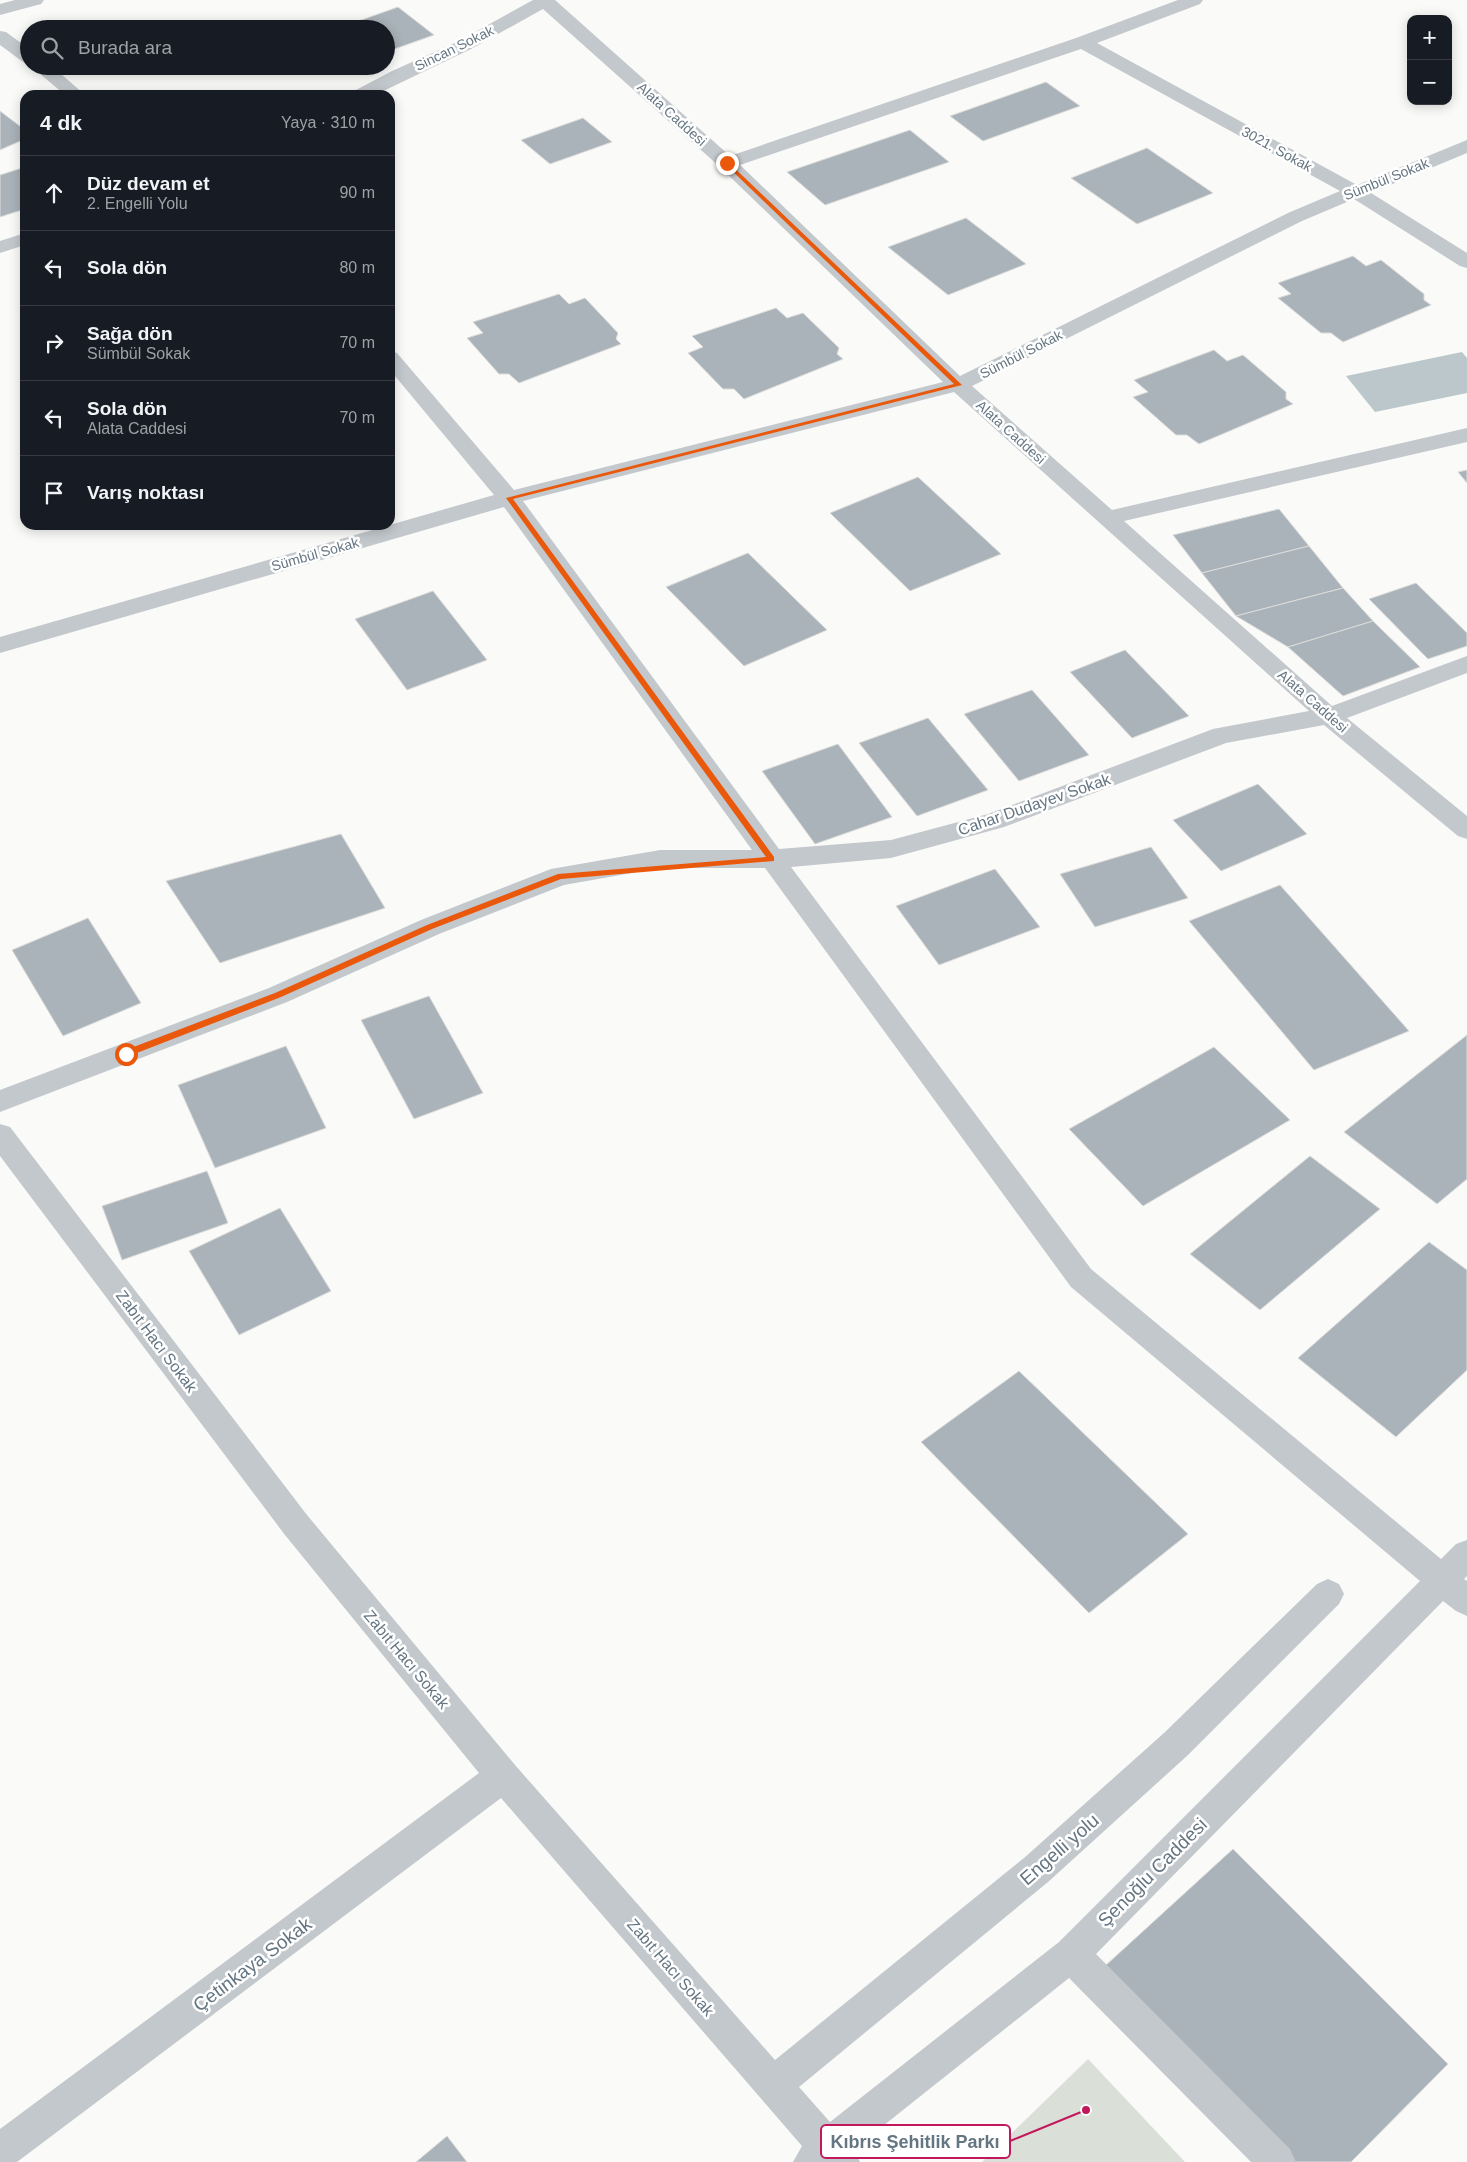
<!DOCTYPE html>
<html lang="tr">
<head>
<meta charset="utf-8">
<style>
  body { margin:0; font-family:Helvetica,sans-serif; background:#242831; color:#f1f3f6 }
  .controls { position:absolute; right:15px; top:15px; display:grid; overflow:hidden; border-radius:10px; box-shadow:0 2px 12px #0003 }
  .controls button { width:45px; height:45px; display:grid; place-items:center; padding:0; border:0; border-bottom:1px solid #363941; background:#171b24; color:#f1f3f6; font:25px sans-serif }
  .stop { position:absolute; width:15px; height:15px; margin:-11px; border:4px solid #ea580c; border-radius:50%; background:#fff }
  .stop.end { background:#ea580c; border-color:#fff; box-shadow:0 1px 5px #0008 }
  .list { margin:0; padding:0; list-style:none }
  h2 { display:flex; justify-content:space-between; align-items:center; height:65px; margin:0; padding:0 20px; font-size:21px }
  h2 small { font-size:16px; font-weight:400; color:#9ea1a6 }
  .list li { display:grid; grid-template-columns:32px 1fr auto; gap:15px; align-items:center; box-sizing:border-box; height:75px; padding:0 20px; border-top:1px solid #363941 }
  .list b { display:block; font-size:19px; white-space:nowrap }
  .list p { margin:0; font-size:16px; white-space:nowrap; color:#9ea1a6 }
  .list em { font-size:16px; font-style:normal; color:#9ea1a6 }
  .icon { flex:none; width:28px; height:28px; fill:none; stroke:currentColor; stroke-width:2; stroke-linecap:round; stroke-linejoin:round }
  .map { position:relative; flex:none; width:1467px; height:2162px; overflow:hidden }
  .search { position:absolute; background:#171b24; box-shadow:0 2px 12px #0003; left:20px; top:20px; width:375px; height:55px; display:flex; align-items:center; gap:12px; box-sizing:border-box; padding:0 18px; border-radius:28px; color:#9ea1a6; font-size:19px }
  .panel { position:absolute; background:#171b24; box-shadow:0 2px 12px #0003; left:20px; top:90px; width:375px; height:440px; border-radius:15px }
  .map>svg:first-child { display:block }
  .green { fill:#dadfd7 }
  .water { fill:#bbc7cb }
  .building { fill:#aab3b9; stroke:#dcdcda }
  .lines { fill:none; stroke-linecap:round; stroke-linejoin:round }
  .minor { fill:#c3c8cc; fill-rule:evenodd }
  .route { fill:#ea580c }
  .labels { text-anchor:middle; stroke-width:5; stroke-linejoin:round; paint-order:stroke }
  .far-street-label { font-size:14px; fill:#657683; stroke:#fff }
  .street-label { font-size:16px; fill:#657683; stroke:#fff }
  .near-street-label { font-size:19px; fill:#657683; stroke:#fff }
  .leader { fill:none; stroke:#c2185b; stroke-width:2 }
  .callout-dot { fill:#c2185b; stroke:#fff; stroke-width:2 }
  .callout { fill:#fff; stroke:#c2185b; stroke-width:2 }
  .callout-label { font-size:18px; text-anchor:middle; font-weight:bold; fill:#657683 }
</style>
</head>
<body>
<div class="map">
<svg width="1467" height="2162" viewBox="0 0 1467 2162">
  <rect width="100%" height="100%" fill="#fafaf8"/>
  <!-- green -->
  <polygon class="green" points="1088,2059 1185,2162 982,2162"/>
  <!-- water -->
  <polygon class="water" points="1462,352 1467,358 1467,393 1375,412 1346,376"/>
  <!-- building -->
  <g class="building">
    <polygon points="398,7 434,35 386,52 386,29 336,29"/>
    <polygon points="1046,82 1080,106 983,141 950,116"/>
    <polygon points="0,111 25,130 25,139 0,150"/>
    <polygon points="583,118 612,142 550,164 521,140"/>
    <polygon points="910,130 949,162 825,205 787,172"/>
    <polygon points="1147,148 1213,193 1137,224 1071,178"/>
    <polygon points="25,167 25,209 0,217 0,175"/>
    <polygon points="966,218 1026,264 948,295 888,247"/>
    <polygon points="1353,256 1366,266 1381,260 1424,294 1424,300 1431,305 1343,342 1331,333 1321,333 1278,298 1291,294 1278,283"/>
    <polygon points="559,294 569,304 585,298 618,333 616,339 621,344 519,383 509,374 499,374 467,338 483,333 473,322"/>
    <polygon points="776,308 787,318 803,313 839,348 837,354 843,359 744,399 734,389 723,389 688,353 703,347 692,336"/>
    <polygon points="1214,350 1227,361 1243,355 1286,392 1286,399 1293,404 1199,444 1187,435 1176,435 1133,397 1148,392 1134,380"/>
    <polygon points="1467,470 1467,483 1458,472"/>
    <polygon points="918,477 1001,554 910,591 830,513"/>
    <polygon points="1279,509 1309,546 1202,573 1173,535"/>
    <polygon points="1309,546 1343,588 1236,616 1202,573"/>
    <polygon points="748,553 827,630 744,666 666,587"/>
    <polygon points="1416,583 1467,633 1467,646 1428,659 1369,599"/>
    <polygon points="1343,588 1373,621 1288,647 1236,616"/>
    <polygon points="433,591 487,660 407,690 355,619"/>
    <polygon points="1373,621 1420,667 1343,696 1288,647"/>
    <polygon points="1125,650 1189,716 1132,738 1070,672"/>
    <polygon points="1032,690 1089,755 1019,781 964,714"/>
    <polygon points="928,718 988,790 917,816 859,743"/>
    <polygon points="838,744 892,817 815,844 762,771"/>
    <polygon points="1258,784 1307,834 1221,871 1173,820"/>
    <polygon points="341,834 385,908 220,963 166,881"/>
    <polygon points="1151,847 1188,898 1095,927 1060,874"/>
    <polygon points="995,869 1040,927 939,965 896,906"/>
    <polygon points="1280,885 1409,1031 1314,1070 1189,921"/>
    <polygon points="88,918 141,1003 63,1036 12,950"/>
    <polygon points="429,996 483,1093 414,1119 361,1020"/>
    <polygon points="1467,1035 1467,1179 1437,1204 1344,1132"/>
    <polygon points="286,1046 326,1128 215,1168 178,1085"/>
    <polygon points="1214,1047 1290,1120 1143,1206 1069,1129"/>
    <polygon points="1310,1156 1380,1209 1260,1310 1190,1254"/>
    <polygon points="207,1171 228,1223 122,1260 102,1206"/>
    <polygon points="280,1208 331,1291 239,1335 189,1251"/>
    <polygon points="1429,1242 1467,1270 1467,1370 1396,1437 1298,1358"/>
    <polygon points="1019,1371 1188,1534 1089,1613 921,1442"/>
    <polygon points="1233,1849 1448,2064 1351,2162 1290,2162 1105,1966"/>
    <polygon points="447,2136 467,2162 416,2162"/>
  </g>
  <g class="lines">
    <!-- minor -->
    <g class="minor">
      <polygon points="15,0 44,0 41,4 0,15 0,4"/>
      <path d="M533,0H555L730,156L1076,38L1178,0H1203L1200,4L1097,43L1357,185L1467,140V153L1371,193L1467,253V268L1460,266L1354,199L1302,221L972,386L1112,510L1467,428V442L1124,521L1332,706L1467,656V673L1347,718L1467,816V839L1458,836L1324,725L1226,743L1004,827L891,858L791,867L1091,1269L1441,1559L1456,1544L1467,1540V1576L1464,1579L1467,1581V1616L1456,1611L1443,1601L1096,1954L1290,2149L1296,2162H1251L1069,1978L854,2149L860,2162H793L802,2146L501,1798L17,2162H0V2129L479,1773L285,1535L0,1156V1124L10,1127L307,1515L515,1765L775,2060L1024,1858L1164,1733L1317,1584L1328,1579L1339,1584L1344,1594L1339,1604L1188,1755L1048,1882L799,2087L830,2122L1059,1942L1420,1581L1071,1287L765,868H660L564,885L439,934L287,1002L0,1112V1090L269,988L421,920L551,869L660,850H752L504,507L0,653V637L494,495L390,370V351L397,353L514,490L943,382L720,167L543,9L471,49L375,95H352L354,91L392,71L459,41ZM1081,49L1340,191L1288,213L960,376L740,165ZM954,392L1309,711L1213,729L988,814L891,840L779,849L523,501Z"/>
      <polygon points="0,31 6,32 29,49 29,63 23,62 0,45"/>
      <polygon points="31,66 52,66 85,95 65,95"/>
      <polygon points="25,233 25,245 0,253 0,241"/>
    </g>
  </g>
  <!-- route -->
  <polygon class="route" points="727,161 962,385 513,499 774,857 774,861 561,879 432,929 281,997 129,1056 123,1056 123,1051 275,993 427,925 558,874 766,857 506,498 954,384 725,164"/>
  <g class="labels">
    <!-- far-street labels -->
    <g class="far-street-label">
      <text transform="translate(454 48) rotate(-26)" y="5">Sincan Sokak</text>
      <text transform="translate(672 114) rotate(42)" y="5">Alata Caddesi</text>
      <text transform="translate(1277 149) rotate(29)" y="5">3021. Sokak</text>
      <text transform="translate(1386 179) rotate(-22)" y="5">Sümbül Sokak</text>
      <text transform="translate(1021 354) rotate(-27)" y="5">Sümbül Sokak</text>
      <text transform="translate(1011 432) rotate(42)" y="5">Alata Caddesi</text>
      <text transform="translate(315 554) rotate(-16)" y="5">Sümbül Sokak</text>
      <text transform="translate(1313 701) rotate(41)" y="5">Alata Caddesi</text>
    </g>
    <!-- street labels -->
    <g class="street-label">
      <text transform="translate(1034 804) rotate(-19)" y="6">Cahar Dudayev Sokak</text>
      <text transform="translate(157 1341) rotate(53)" y="6">Zabıt Hacı Sokak</text>
      <text transform="translate(407 1659) rotate(50)" y="6">Zabıt Hacı Sokak</text>
      <text transform="translate(671 1967) rotate(49)" y="6">Zabıt Hacı Sokak</text>
    </g>
    <!-- near-street labels -->
    <g class="near-street-label">
      <text transform="translate(1059 1849) rotate(-41)" y="7">Engelli yolu</text>
      <text transform="translate(1152 1872) rotate(-45)" y="7">Şenoğlu Caddesi</text>
      <text transform="translate(252 1964) rotate(-37)" y="7">Çetinkaya Sokak</text>
    </g>
  </g>
  <!-- callouts -->
  <path class="leader" d="M1086 2110L1010 2141"/>
  <circle class="callout-dot" cx="1086" cy="2110" r="5"/>
  <rect class="callout" x="821" y="2125" width="189" height="33" rx="5"/>
  <g class="callout-label">
    <text x="915" y="2148">Kıbrıs Şehitlik Parkı</text>
  </g>
</svg>
<div class="controls">
<button>+</button>
<button>−</button>
</div>
<div class="stop" style="left:126px;top:1054px"></div>
<div class="stop end" style="left:727px;top:163px"></div>
<div class="search"><svg class="icon" aria-label="search" viewBox="0 0 24 24"><circle cx="10" cy="10" r="6"/><path d="M15 15l6 6"/></svg>Burada ara</div>
<section class="panel">
<h2>4 dk<small>Yaya · 310 m</small></h2>
<ul class="list">
<li><svg class="icon" aria-label="ahead" viewBox="0 0 24 24"><path d="M12 20V5M6 11l6-6 6 6"/></svg><div><b>Düz devam et</b><p>2. Engelli Yolu</p></div><em>90 m</em></li>
<li><svg class="icon" aria-label="left" viewBox="0 0 24 24"><path d="M17 20v-9H6M10 6l-5 5 5 5"/></svg><div><b>Sola dön</b></div><em>80 m</em></li>
<li><svg class="icon" aria-label="right" viewBox="0 0 24 24"><path d="M7 20v-9h11M14 6l5 5-5 5"/></svg><div><b>Sağa dön</b><p>Sümbül Sokak</p></div><em>70 m</em></li>
<li><svg class="icon" aria-label="left" viewBox="0 0 24 24"><path d="M17 20v-9H6M10 6l-5 5 5 5"/></svg><div><b>Sola dön</b><p>Alata Caddesi</p></div><em>70 m</em></li>
<li><svg class="icon" aria-label="arrive" viewBox="0 0 24 24"><path d="M6 21V4h12l-3 4 3 4H6"/></svg><div><b>Varış noktası</b></div></li>
</ul>
</section>
</div>
</body>
</html>
